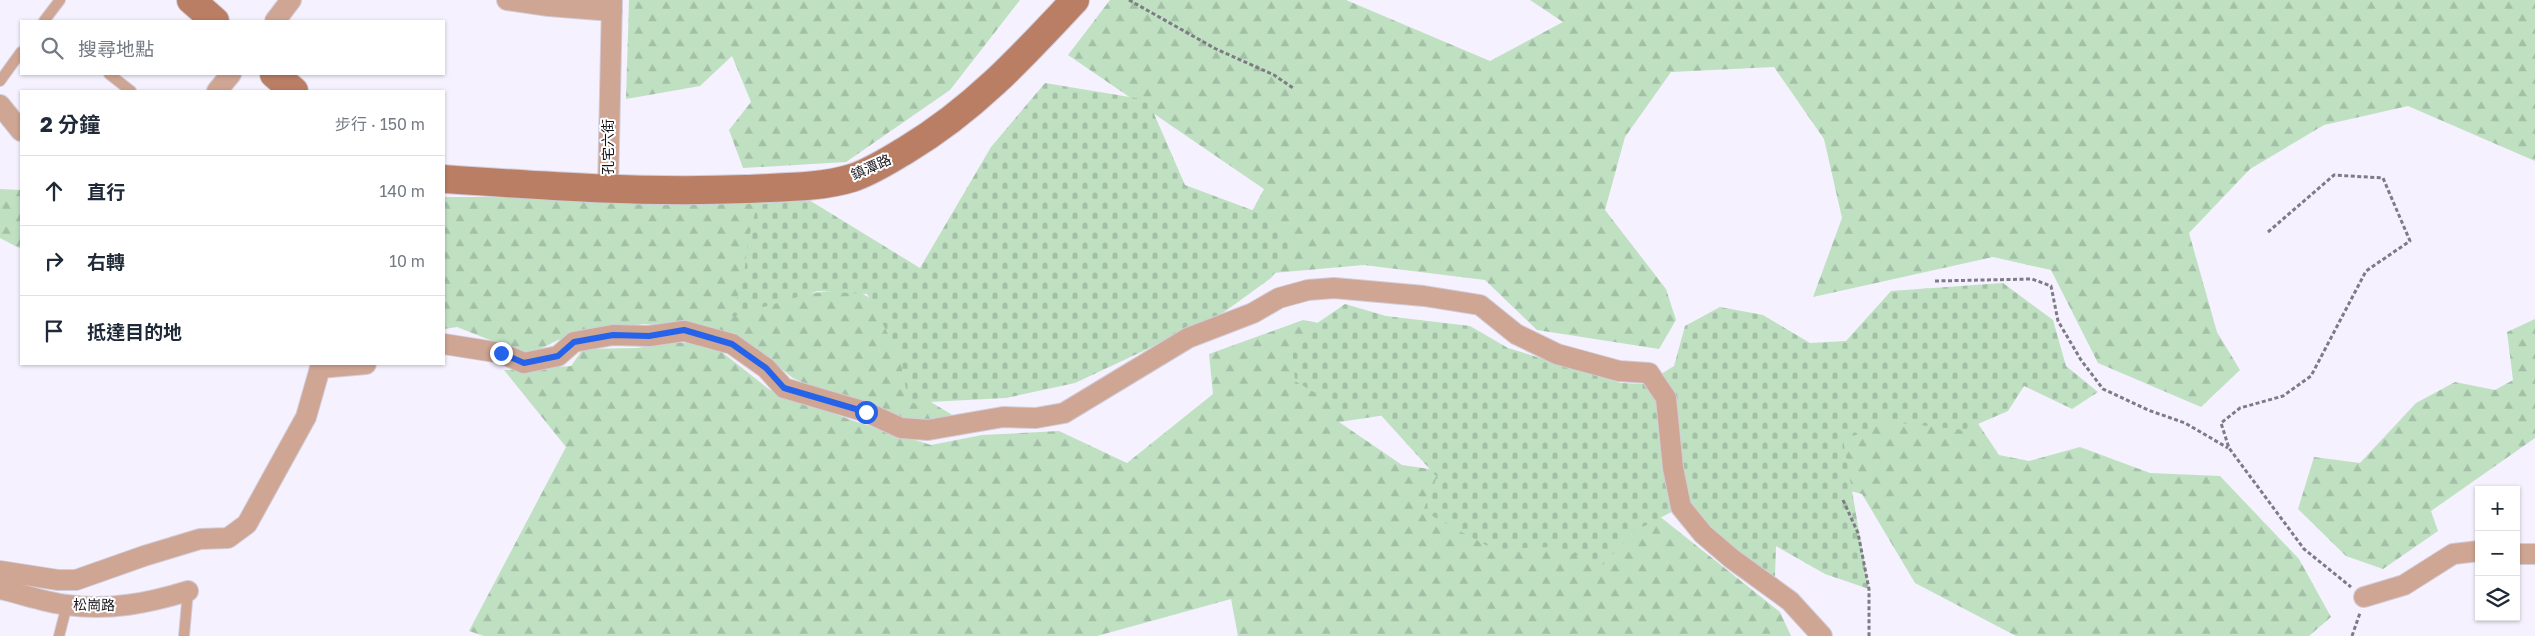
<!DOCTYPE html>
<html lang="zh-TW">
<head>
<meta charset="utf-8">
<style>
  body { margin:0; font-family:"Golos Text","Noto Sans TC",sans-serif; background:#f6f6f7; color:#1f2937 }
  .controls { position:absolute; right:15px; bottom:15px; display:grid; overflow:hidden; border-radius:0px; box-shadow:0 1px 4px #0004 }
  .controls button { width:45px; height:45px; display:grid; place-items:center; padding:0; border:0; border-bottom:1px solid #e0e1e3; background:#fff; color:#1f2937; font:25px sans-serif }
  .stop { position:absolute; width:15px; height:15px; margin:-11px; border:4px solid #2563eb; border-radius:50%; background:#fff }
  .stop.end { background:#2563eb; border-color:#fff; box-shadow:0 1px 5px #0008 }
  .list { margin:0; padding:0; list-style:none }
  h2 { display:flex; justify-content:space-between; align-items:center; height:65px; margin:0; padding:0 20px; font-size:21px }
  h2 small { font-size:16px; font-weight:400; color:#747a83 }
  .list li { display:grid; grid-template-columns:32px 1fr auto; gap:15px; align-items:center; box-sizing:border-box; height:70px; padding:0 20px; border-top:1px solid #e0e1e3 }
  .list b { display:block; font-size:19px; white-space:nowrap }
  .list em { font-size:16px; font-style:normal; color:#747a83 }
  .icon { flex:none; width:28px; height:28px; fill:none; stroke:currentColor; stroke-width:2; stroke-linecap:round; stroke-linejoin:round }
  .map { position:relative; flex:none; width:2535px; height:636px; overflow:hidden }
  .search { position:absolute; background:#fff; box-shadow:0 1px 4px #0004; left:20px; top:20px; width:425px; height:55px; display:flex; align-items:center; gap:12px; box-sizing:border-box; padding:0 18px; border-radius:0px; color:#747a83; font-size:19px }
  .panel { position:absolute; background:#fff; box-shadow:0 1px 4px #0004; left:20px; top:90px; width:425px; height:275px; border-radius:0px }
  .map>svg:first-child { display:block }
  .forest { fill:url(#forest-firs) }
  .cemetery { fill:url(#cemetery-stones) }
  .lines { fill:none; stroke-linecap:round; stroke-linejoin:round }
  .lane-casing { stroke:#d1cdda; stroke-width:12 }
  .street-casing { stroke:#d1cdda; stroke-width:22 }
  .secondary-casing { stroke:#d1cdda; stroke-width:30 }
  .path { stroke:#7f7b85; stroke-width:3; stroke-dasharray:4 2.5; stroke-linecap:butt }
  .lane { stroke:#cfa593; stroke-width:10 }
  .street { stroke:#cfa593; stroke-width:20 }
  .secondary { stroke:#ba7e64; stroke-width:28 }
  .route { stroke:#2563eb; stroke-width:6 }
  .labels { text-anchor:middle; stroke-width:4; stroke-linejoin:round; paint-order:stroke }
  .street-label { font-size:14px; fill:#16131a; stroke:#fff }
</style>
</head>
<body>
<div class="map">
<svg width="2535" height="636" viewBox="0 0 2535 636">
  <defs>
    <pattern id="forest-firs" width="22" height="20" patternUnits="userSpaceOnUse" patternTransform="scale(1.25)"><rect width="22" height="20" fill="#bfe1c2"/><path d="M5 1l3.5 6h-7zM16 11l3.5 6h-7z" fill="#a3c0a6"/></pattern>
    <pattern id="cemetery-stones" width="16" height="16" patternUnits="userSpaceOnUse" patternTransform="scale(1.25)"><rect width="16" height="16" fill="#bfe1c2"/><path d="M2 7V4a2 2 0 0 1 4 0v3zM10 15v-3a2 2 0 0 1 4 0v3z" fill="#a3c0a6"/></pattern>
  </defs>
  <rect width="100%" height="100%" fill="#f5f1fe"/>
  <!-- forest -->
  <g class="forest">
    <polygon points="629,0 1020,0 950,90 846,162 743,168 729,130 751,102 732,56 700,86 626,99"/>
    <polygon points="1110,0 1346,0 1490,61 1563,22 1530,0 2535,0 2535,161 2408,106 2324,125 2250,169 2189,233 2217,332 2240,370 2201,407 2098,363 2051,270 1993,257 1813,297 1842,218 1824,139 1774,67 1671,72 1625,137 1605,210 1666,289 1676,320 1659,349 1537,330 1485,280 1364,265 1216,278 1264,189 1068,55"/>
    <polygon points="0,189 21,190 21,249 0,238"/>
    <polygon points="444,197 784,197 775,252 748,299 855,289 889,310 916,393 954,416 915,421 828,394 793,378 734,333 643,324 558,340 528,355 457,327 444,329"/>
    <polygon points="2535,319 2535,438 2431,511 2438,531 2383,569 2346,556 2298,509 2314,457 2360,463 2416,403 2455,382 2495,390 2513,380 2507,332"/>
    <polygon points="1303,320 1453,348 1453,405 1339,422 1402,465 1639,500 1780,612 1791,636 1238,636 1231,599 1097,636 484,636 469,631 566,447 504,370 571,366 583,349 637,348 674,342 713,345 770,390 854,421 931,445 982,435 1059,431 1127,463 1213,394 1209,354"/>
    <polygon points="1933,356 1999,455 2029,461 2080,447 2150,473 2220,476 2299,559 2331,617 2309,636 2016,636 1915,583 1862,494 1719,457"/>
  </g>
  <!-- cemetery -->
  <g class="cemetery">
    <polygon points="1045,83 1148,100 1185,185 1260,213 1286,233 1291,252 1271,278 1220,315 1075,383 1006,398 909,403 899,355 867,294 818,291 730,317 743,282 748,241 757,205 809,200 920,268 991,147"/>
    <polygon points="2003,283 2053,320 2066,366 2098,392 2072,409 2024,386 2008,411 1964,430 1882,421 1868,431 1843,439 1869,589 1825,574 1776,546 1775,576 1750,586 1754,573 1681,507 1635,531 1602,566 1555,547 1493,549 1423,511 1437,477 1378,412 1343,409 1295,381 1292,345 1313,326 1345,304 1386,316 1470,326 1508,348 1621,383 1645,384 1674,366 1685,326 1720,307 1763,315 1810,343 1846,341 1891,291"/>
  </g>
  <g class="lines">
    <!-- lane casing -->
    <g class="lane-casing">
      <g id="lane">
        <polyline points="44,21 60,0"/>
        <polyline points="109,74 131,91"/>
        <polyline points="0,81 21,52"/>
        <polyline points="59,636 67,605"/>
        <polyline points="184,636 188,591"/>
      </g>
    </g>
    <!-- street casing -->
    <g class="street-casing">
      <g id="street">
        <polyline points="507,0 549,6 612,11"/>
        <polyline points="275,21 291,0"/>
        <polyline points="217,91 231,74"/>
        <polyline points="0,105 21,131"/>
        <polyline points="608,190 612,0"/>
        <polyline points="444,344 501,353 524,363 558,356 574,342 613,335 649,336 684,331 732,344 766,368 784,388 866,412 901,428 928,430 1003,417 1036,418 1064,413 1188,338 1253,313 1279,298 1308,290 1334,288 1424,296 1480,305 1516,334 1557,354 1619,371 1649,373 1666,398 1673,468 1681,507 1703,534 1731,558 1790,601 1822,636"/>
        <polyline points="2516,554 2535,554"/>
        <polyline points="0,571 58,580 76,580 144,556 200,539 228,538 247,524 306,417 320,368 366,364"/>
        <path d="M0,589C22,594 45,602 67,605C109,611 149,603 188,591"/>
        <polyline points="2364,597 2404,585 2453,554 2479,551"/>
      </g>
    </g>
    <!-- secondary casing -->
    <g class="secondary-casing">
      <g id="secondary">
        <polyline points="191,0 215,21"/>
        <polyline points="274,74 294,91"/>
        <path d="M444,179C545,186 645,193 746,189C781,187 819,188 852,178C871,172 889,160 906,150C973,110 1022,57 1075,0"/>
      </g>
    </g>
    <!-- path -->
    <g class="path">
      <polyline points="1129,0 1216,49 1274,75 1293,88"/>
      <polyline points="2268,232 2334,175 2383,178 2410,241 2366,271 2311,376 2283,396 2240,408 2221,423 2229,448 2304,549 2351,587"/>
      <polyline points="1935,281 2032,279 2051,286 2058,321 2081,360 2103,389 2148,410 2185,423 2228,448"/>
      <polyline points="1843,500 1858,533 1869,589 1869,636"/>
      <polyline points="2352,636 2360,613"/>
    </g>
    <!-- lane -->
    <use href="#lane" class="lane"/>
    <!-- street -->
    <use href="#street" class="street"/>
    <!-- secondary -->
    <use href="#secondary" class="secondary"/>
  </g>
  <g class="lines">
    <!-- route -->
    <polyline class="route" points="501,353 524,363 558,356 574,342 613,335 649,336 684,330 732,344 766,368 784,388 866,412"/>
  </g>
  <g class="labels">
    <!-- street labels -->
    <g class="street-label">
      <text transform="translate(608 147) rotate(-90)" y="5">孔宅六街</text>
      <text transform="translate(871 167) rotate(-24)" y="5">鎮潭路</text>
      <text transform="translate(94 605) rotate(1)" y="5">松崗路</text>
    </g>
  </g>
</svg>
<div class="controls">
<button>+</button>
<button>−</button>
<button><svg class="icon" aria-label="layers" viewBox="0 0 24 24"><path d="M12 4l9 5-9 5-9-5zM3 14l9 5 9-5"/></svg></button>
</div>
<div class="stop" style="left:866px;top:412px"></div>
<div class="stop end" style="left:501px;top:353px"></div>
<div class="search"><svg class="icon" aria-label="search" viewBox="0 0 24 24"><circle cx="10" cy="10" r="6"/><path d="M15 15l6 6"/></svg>搜尋地點</div>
<section class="panel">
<h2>2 分鐘<small>步行 · 150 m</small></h2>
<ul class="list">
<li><svg class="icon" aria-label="ahead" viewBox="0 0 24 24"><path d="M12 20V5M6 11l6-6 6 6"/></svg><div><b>直行</b></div><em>140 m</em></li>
<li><svg class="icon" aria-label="right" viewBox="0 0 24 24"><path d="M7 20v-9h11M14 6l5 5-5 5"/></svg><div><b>右轉</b></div><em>10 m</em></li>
<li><svg class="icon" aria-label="arrive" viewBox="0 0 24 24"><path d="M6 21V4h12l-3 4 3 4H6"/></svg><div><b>抵達目的地</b></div></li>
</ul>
</section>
</div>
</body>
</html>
